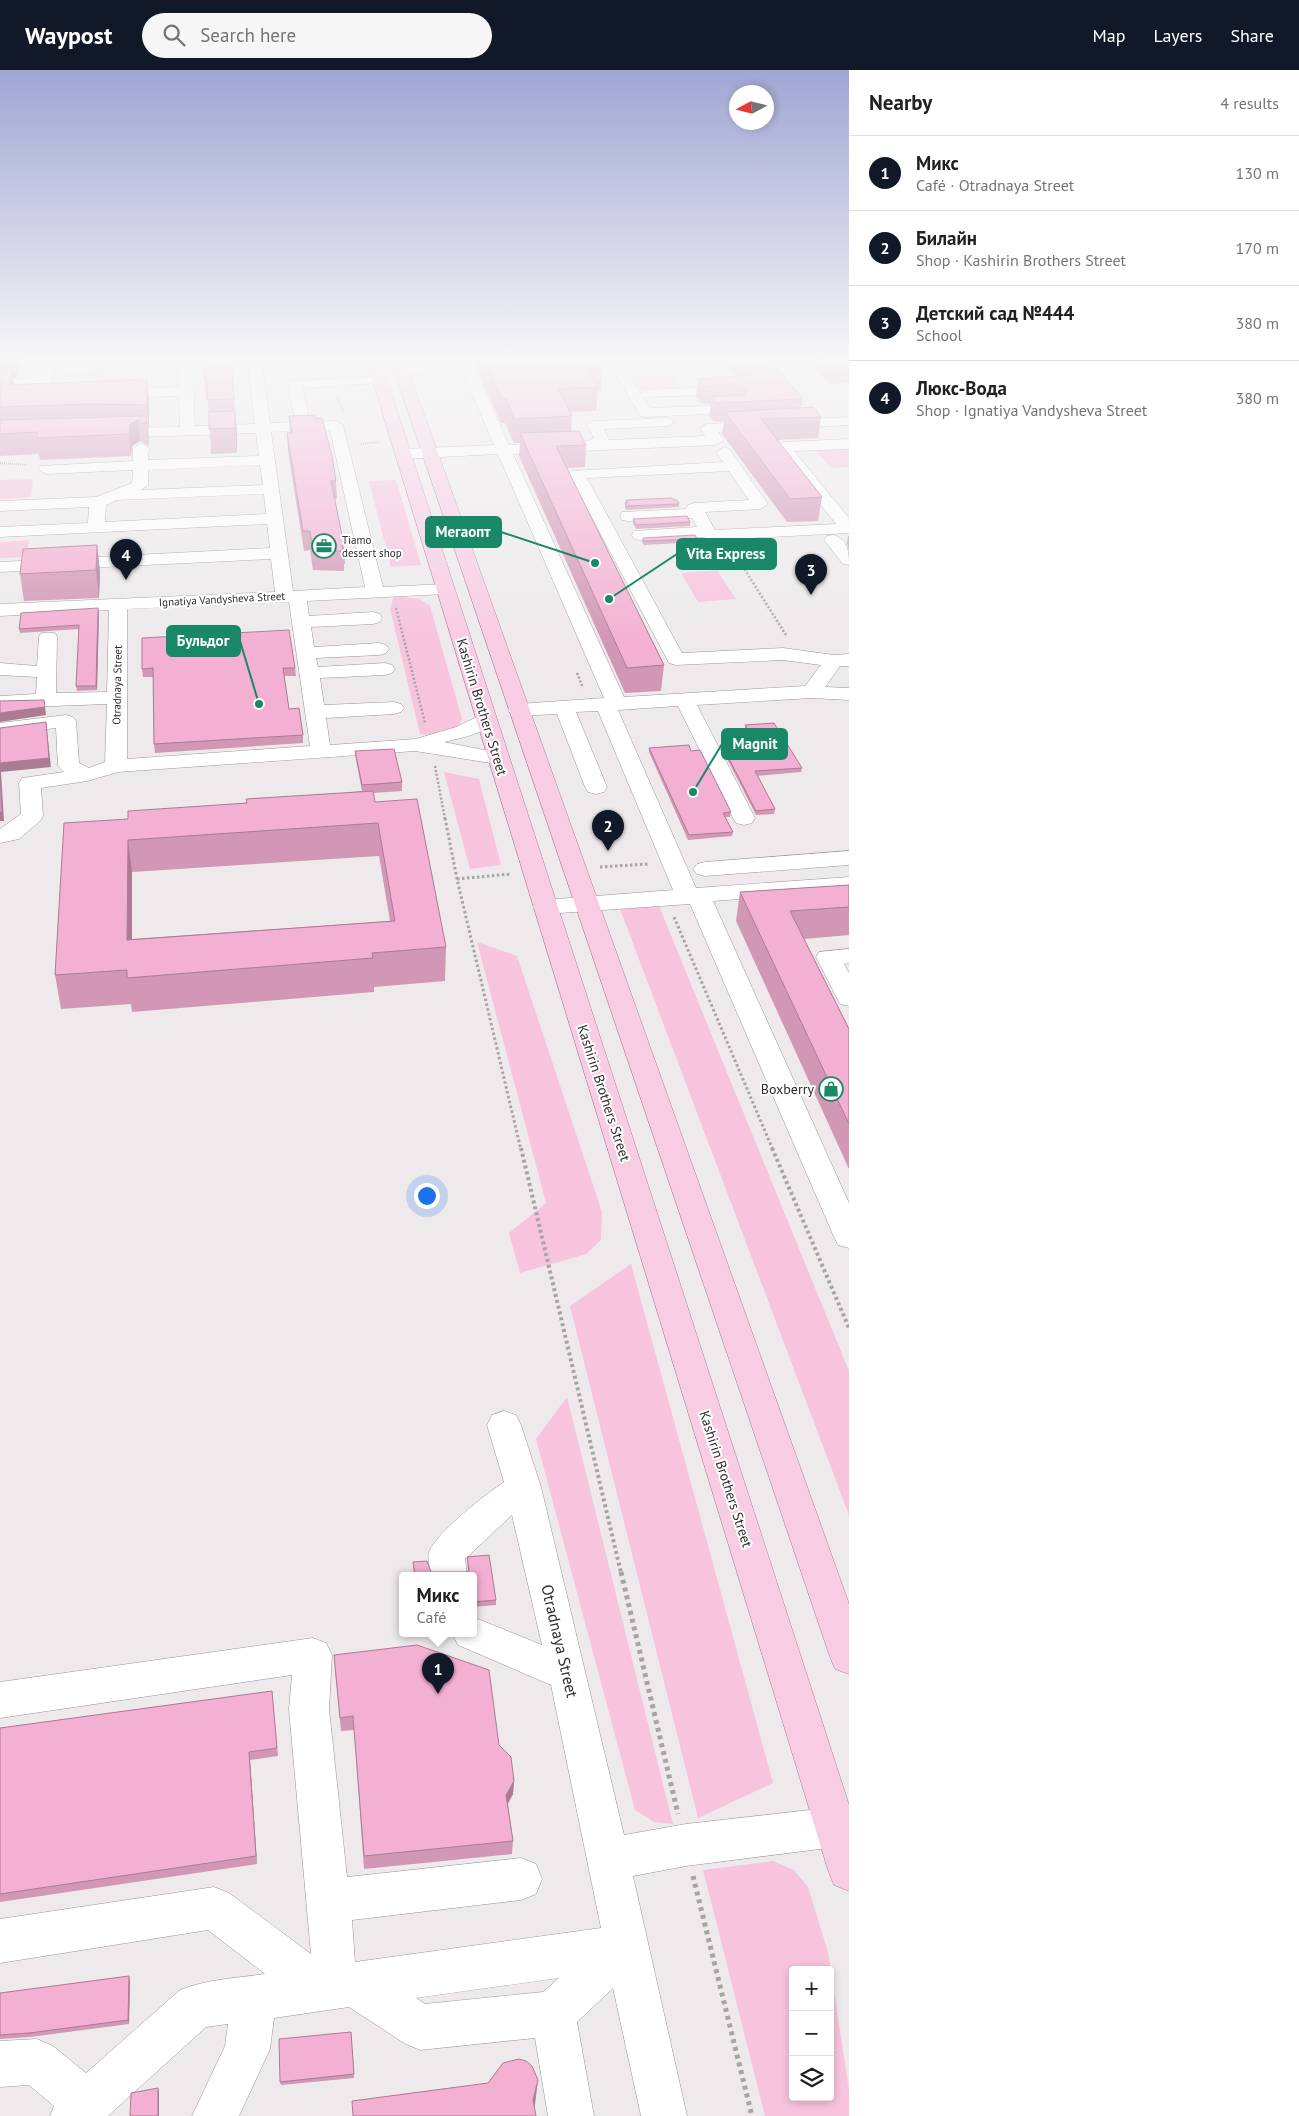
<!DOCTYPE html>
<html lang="en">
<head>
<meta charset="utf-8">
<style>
  body { margin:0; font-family:"PT Sans",sans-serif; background:#f6f6f6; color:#202124 }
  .controls { position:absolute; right:15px; bottom:15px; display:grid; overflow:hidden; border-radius:5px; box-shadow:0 2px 8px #0003 }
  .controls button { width:45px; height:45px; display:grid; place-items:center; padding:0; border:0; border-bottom:1px solid #e0e0e0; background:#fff; color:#202124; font:25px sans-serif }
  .compass { position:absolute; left:729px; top:15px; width:45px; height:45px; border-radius:50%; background:#fff; box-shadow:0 2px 8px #0003; rotate:263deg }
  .you { position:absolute; left:426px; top:1125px; width:18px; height:18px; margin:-12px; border:4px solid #fff; border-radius:50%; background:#1a73e8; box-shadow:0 0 0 8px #1a73e833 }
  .badge { display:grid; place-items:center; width:32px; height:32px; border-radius:50%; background:#111827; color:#fff; font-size:16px; font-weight:700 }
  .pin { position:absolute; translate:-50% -41px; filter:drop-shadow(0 1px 2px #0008) }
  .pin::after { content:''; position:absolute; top:26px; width:18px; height:15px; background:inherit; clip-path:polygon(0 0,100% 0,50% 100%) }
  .popup { position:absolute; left:399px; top:1502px; width:78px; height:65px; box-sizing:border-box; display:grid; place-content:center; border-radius:5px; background:#fff; filter:drop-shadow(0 1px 4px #0005); font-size:16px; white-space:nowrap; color:#757577 }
  .popup b { font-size:19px; color:#202124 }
  .popup::after { content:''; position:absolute; left:50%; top:100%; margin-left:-10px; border:10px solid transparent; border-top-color:#fff }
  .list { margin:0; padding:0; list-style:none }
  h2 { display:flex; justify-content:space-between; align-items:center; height:65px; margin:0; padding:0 20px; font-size:21px }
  h2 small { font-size:16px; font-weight:400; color:#757577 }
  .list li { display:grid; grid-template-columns:32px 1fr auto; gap:15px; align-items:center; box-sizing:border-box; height:75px; padding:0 20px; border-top:1px solid #e0e0e0 }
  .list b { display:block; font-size:19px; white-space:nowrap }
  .list p { margin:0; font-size:16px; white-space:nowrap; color:#757577 }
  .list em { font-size:16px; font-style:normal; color:#757577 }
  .icon { flex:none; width:28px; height:28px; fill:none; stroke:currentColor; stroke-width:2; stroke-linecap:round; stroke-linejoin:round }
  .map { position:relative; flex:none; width:849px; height:2046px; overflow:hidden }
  header { display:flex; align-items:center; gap:30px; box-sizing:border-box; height:70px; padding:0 25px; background:#111827; color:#fff }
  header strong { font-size:24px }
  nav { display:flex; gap:28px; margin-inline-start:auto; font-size:18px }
  .search { width:350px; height:45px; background:#f6f6f6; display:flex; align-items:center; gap:12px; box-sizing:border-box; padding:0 18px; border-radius:28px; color:#757577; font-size:19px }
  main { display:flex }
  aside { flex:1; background:#fff }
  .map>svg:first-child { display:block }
  .green { fill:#f7c3dd; fill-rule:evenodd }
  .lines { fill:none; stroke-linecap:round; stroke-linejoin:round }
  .minor-casing { stroke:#979495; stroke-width:1 }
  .major-casing { stroke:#af7e97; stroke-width:1 }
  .path-far4 { stroke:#a7a4a5; stroke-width:2; stroke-dasharray:1 1; stroke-linecap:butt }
  .path-far3 { stroke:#a7a4a5; stroke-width:2.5; stroke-dasharray:2 2; stroke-linecap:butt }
  .path-far2 { stroke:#a7a4a5; stroke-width:3; stroke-dasharray:2.5 2.5; stroke-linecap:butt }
  .path-far1 { stroke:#a7a4a5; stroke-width:4; stroke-dasharray:3 3; stroke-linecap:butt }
  .path { stroke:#a7a4a5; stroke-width:5; stroke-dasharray:4 4; stroke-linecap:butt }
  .minor { fill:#fff; fill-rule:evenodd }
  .major { fill:#f8cce3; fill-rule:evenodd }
  .wall { fill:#d297b5; fill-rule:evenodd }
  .shaded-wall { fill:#ab7b94 }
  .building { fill:#f4b0d3; stroke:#ab7b94; fill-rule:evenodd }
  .labels { text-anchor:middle; stroke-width:4; stroke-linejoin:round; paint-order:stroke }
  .far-poi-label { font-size:11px; fill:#2e2d2d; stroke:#fff; text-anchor:start }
  .far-street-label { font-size:11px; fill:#2e2d2d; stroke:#fff }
  .street-label { font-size:14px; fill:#2e2d2d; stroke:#fff }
  .poi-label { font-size:14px; fill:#2e2d2d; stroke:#fff; text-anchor:end }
  .near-street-label { font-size:16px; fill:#2e2d2d; stroke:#fff }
  .leader { fill:none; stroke:#198867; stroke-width:2 }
  .callout-dot { fill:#198867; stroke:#fff; stroke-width:2 }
  .callout { fill:#198867; stroke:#198867; stroke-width:2 }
  .callout-label { font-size:15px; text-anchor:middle; font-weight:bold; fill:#fff }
</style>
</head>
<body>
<header>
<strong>Waypost</strong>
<div class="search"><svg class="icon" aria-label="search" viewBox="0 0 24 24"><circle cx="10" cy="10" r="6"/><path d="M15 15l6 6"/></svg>Search here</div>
<nav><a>Map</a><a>Layers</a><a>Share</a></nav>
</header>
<main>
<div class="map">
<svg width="849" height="2046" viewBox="0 0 849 2046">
  <rect width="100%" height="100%" fill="#eeeaec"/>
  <!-- green -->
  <g class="green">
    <polygon points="673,305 680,318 639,320 631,306"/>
    <polygon points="849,377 849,397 831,398 814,379"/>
    <polygon points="33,409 31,427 0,429 0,410"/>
    <polygon points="396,410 421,495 391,497 369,411"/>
    <polygon points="29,470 27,487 0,488 0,472"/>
    <polygon points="717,500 736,529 698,532 681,503"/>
    <polygon points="394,526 420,529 430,536 462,649 458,658 434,665 420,664 390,539"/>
    <polygon points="444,702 479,709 501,795 470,799"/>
    <polygon points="659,836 849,1301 849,1445 620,839"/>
    <polygon points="477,872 517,886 602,1142 601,1170 586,1184 520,1203 509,1163 546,1133"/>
    <polygon points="631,1194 773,1713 698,1748 570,1236"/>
    <polygon points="567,1327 673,1754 654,1752 635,1740 536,1369"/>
    <path d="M773,1791L794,1800L808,1817L828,1882L849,2020V2046H765L703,1800ZM793,1900H830V2027H793Z"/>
  </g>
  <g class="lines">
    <!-- minor casing -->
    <g class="minor-casing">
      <g id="minor">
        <polygon points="40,288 54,288 50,322 72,323 74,326 72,329 37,330 35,327 36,317 0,318 0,310 37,308"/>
        <path d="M178,288H192L195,356L255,354L247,288H261L270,353L295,352L288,314L290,311L384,306L386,309L379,313L303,318L310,352L336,351L343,355L383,517L445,514L451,515L454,519L451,523L445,524L307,531L309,546L373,542L380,544L382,548L380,552L373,554L311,557L314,577L379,573L386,575L389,579L386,583L379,585L316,588L318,597L385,593L392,595L395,599L392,603L385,605L320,608L324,635L394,632L401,634L404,638L401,642L394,644L326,648L330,675L416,669L456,657L479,646L486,644L493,646L496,650C486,664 460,668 444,672L504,684L508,688L504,692L497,694L415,681L118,702L87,711L41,718L43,746L40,751L19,769L0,773V759L21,744L19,713L22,708L64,702L58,696L56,658L0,665V653L66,645L73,647L76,651L79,693L89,698L105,692L107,634L0,638V626L36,624L37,607L0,605V593L37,596L39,567L41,563H55L57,567L56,623L107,622L109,540L0,546V534L275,522L271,489L0,502V492L270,478L267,454L0,467V457L88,453L89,437L0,441V431L96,427L132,413L133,400L46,404L38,399L40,396L133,391V378L141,373L149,378L148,390L259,386L256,363L141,367L106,365L104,362L106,359L111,358L180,357L179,326L112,328L105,324L112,320L179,317ZM330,360L365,517L293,521L271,362ZM260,395L263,415L141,420L148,415V400ZM264,424L266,444L105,452L106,435L117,430ZM289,532L310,676L127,689V539Z"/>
        <polygon points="456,288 470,288 471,290 674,288 668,292 622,294 641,324 648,320 726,316 705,288 718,288 743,320 736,324 643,327 650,338 737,335 744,339 742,342 646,347 641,346 609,294 475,299 509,375 588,371 594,368 587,355 594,351 668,348 675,352 668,356 604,359 609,370 705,366 700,358 707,354 849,347 849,355 718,362 724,370 716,375 513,384 624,627 805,616 821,595 783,590 676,595 669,593 569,404 571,401 723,392 716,382 724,377 729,379 768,434 760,439 705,442 715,460 836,454 775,377 783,372 849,369 849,379 794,381 849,448 849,463 710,470 703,467 640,470 634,469 632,465 634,461 697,457 692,448 628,451 622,450 620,446 622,442 686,439 688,435 694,433 749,430 729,401 587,408 682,583 783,578 834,585 849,584 849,596 840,596 825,617 849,618 849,630 811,628 697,635 755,748 752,753 744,755 736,753 733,748 678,636 618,640 696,818 849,807 849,821 713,831 849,1133 849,1178 838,1175 834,1167 690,834 545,844 537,842 533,837 537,832 545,830 673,820 598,641 576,642 607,717 604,722 596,724 588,722 585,717 557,644 518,646 511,644 508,640 511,636 518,634 604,628 498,384 403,389 395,384 403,379 494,375 461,299 428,300 402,307 395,303 397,300 428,292 457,291"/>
        <path d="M833,465C848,469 849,482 849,495L843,494L824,470L827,466Z"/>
        <polygon points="849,781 849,795 705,806 697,804 693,799 697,794 705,792"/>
        <polygon points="849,879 849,893 844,894 849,903 849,936 840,934 816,887 819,882"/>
        <path d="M504,1341L516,1345L521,1355L541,1417L624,1765L686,1754L836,1737L849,1742V1772L836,1777L686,1796L633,1806L687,2046H641L613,1918L577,1952L594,2046H548L535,1968L420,1980L404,1973L349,1937L274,1948L270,1979L239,2046H192L225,1976L228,1954L206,1957L108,2046H50L54,2036L29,2015L0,2017V1971L37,1969L53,1976L86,2003L180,1920C207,1909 238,1908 265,1904L208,1860L0,1893V1849L214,1817L229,1823L311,1884L289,1639L292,1605L0,1648V1612L313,1568L326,1573L332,1585L329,1639L347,1807L521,1788L536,1794L542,1809L536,1824L521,1830L352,1850L355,1892L601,1858L551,1615L458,1575L452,1563H473V1547L542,1575L512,1445L465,1489L467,1505H431C430,1498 427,1488 429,1482C436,1463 486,1424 504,1412L487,1355L492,1345ZM559,1908L543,1922L425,1934L416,1928Z"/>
      </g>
    </g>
    <!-- major casing -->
    <g class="major-casing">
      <g id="major">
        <polygon points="366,288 380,288 849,1735 849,1821 834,1815 828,1800"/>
        <polygon points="390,288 404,288 849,1534 849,1604 835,1599 830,1587"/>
      </g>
    </g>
    <!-- path-far4 -->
    <g class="path-far4">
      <polyline points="158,288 158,305"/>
      <polyline points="331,298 333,288"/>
      <polyline points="85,304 113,295 126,288"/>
      <polyline points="65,306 107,304"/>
      <polyline points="337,327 344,342"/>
      <polyline points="361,374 379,372"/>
      <polyline points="0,393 27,395"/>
      <polyline points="733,481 739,491"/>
    </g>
    <!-- path-far3 -->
    <g class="path-far3">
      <polyline points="738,489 786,565"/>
      <polyline points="396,538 425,653"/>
      <polyline points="577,603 583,618"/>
      <polyline points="435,696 445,749"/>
    </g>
    <!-- path-far2 -->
    <g class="path-far2">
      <polyline points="445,748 457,809 521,1080"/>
      <polyline points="600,797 648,794"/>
      <polyline points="457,809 511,804"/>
      <polyline points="674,847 773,1080"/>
    </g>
    <!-- path-far1 -->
    <g class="path-far1">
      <polyline points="521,1078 621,1503"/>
      <polyline points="772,1078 849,1258"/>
    </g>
    <!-- path -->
    <g class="path">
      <polyline points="621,1502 678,1744"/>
      <polyline points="693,1806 752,2046"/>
    </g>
    <!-- minor -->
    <use href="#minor" class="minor"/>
    <!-- major -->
    <use href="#major" class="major"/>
  </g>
  <!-- wall -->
  <g class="wall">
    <polygon points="0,288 20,295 17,307 13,308 14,315 149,330 149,357 148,357 149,376 140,371 132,376 131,386 40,390 39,384 0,386"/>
    <polygon points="231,288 237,365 237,383 211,384 208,330 206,330 204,307"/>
    <polygon points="478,288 548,288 552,297 556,298 557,288 596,288 602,298 601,321 598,321 596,341 570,342 572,346 571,361 586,375 585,397 567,398 664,595 661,621 625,623 519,386 520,373 514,373 505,353 501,353 478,301"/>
    <polygon points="721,288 768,288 803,329 801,338 821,347 818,368 777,370 822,427 818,451 787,452 722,364 724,351 714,352 709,346 711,334 701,334 696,327 698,309 736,306"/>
    <polygon points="806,288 849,288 849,313 830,314"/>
    <polygon points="289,346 336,411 337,429 335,429 344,475 345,494 344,494 344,501 313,500 310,480 304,481 288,381 287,363 290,363"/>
    <polygon points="626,430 674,430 679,434 679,437 626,440 625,437"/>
    <polygon points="633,449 690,452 690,456 636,459 633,453"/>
    <polygon points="848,466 849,466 849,481 847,473"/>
    <polygon points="643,468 697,469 697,472 644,475 642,472"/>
    <polygon points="97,475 100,502 99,528 24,531 20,504"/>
    <polygon points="99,542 97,620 77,621 76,616 79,559 20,563 19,559"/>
    <polygon points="142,568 295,598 296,606 284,606 289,639 303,665 303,673 155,683 154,674 153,607 143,607 142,599"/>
    <polygon points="745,655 802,698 801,702 757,706 775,739 774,744 756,745 724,683 724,679 755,677 745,660"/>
    <polygon points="649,678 691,681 731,742 730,747 725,747 733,762 732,766 688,770 649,682"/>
    <path d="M355,681L402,712V721L373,723L375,732L446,877L445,911L374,917V922L132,942L131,934L61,939L55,905L128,749L247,733L362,721L356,690ZM379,786L390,851L132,869V802Z"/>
    <polygon points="849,815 849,865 804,869 849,959 849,1099 736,851 740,822"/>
    <polygon points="467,1487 496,1530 496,1535 473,1537 473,1505 414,1505 413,1492 431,1502 467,1502 468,1501"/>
    <polygon points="335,1599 499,1675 514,1711 513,1724 508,1734 513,1771 512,1784 364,1799 354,1660 341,1661"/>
    <polygon points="272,1621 278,1686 250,1690 257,1794 0,1832 0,1658"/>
    <polygon points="130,1910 129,1954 30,1967 0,1969 0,1923"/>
    <polygon points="351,1962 354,2008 281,2015 280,2012"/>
  </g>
  <!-- shaded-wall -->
  <g class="shaded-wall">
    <polygon points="19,288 20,295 17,307 13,308 15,321 0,310 0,289"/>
    <polygon points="147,309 149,330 149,357 147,335"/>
    <polygon points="235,341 237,365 237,383 235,358"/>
    <polygon points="146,346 149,368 149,376 146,354"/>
    <polygon points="138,350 140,371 132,376 131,386 129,364 130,354"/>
    <polygon points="97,475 100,502 99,528 96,500"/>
    <polygon points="98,538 99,542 97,620 96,616"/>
    <polygon points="44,630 46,645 0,652 0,643"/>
    <polygon points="46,652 51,697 1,702 4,751 0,751 0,693"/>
    <polygon points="128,770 132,802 132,903 127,870"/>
    <polygon points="249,1682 250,1690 257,1794 256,1786"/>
    <polygon points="514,1711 513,1724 505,1738 506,1725"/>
    <polygon points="129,1906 130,1910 129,1954 128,1950"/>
    <polygon points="538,2010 535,2034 532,2046 533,2030"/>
    <polygon points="158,2018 159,2022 159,2046 158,2046"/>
  </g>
  <!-- building -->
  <g class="building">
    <polygon points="203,288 231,288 234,329 208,330 207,307 204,307"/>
    <polygon points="483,288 548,288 552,297 559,299 568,293 565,288 596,288 602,298 587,299 598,317 558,319 572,346 514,349 506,329 502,329"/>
    <polygon points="738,288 768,288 803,329 716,333 711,327 744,325 748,320 739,314 703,316 698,309 752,305"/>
    <polygon points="816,288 849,288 849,304 831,304"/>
    <polygon points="0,299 12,300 9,315 147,309 147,335 90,334 0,337"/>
    <polygon points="813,337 821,347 761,349 822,427 790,429 725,342"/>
    <polygon points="235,341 235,358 209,359 209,342"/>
    <polygon points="315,345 315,348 322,348 332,386 336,411 331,411 344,475 342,475 343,481 313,481 310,461 303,461 287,363 292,363 289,346"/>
    <polygon points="146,346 146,354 138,350 130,354 129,364 37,368 37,362 0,364 0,350"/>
    <polygon points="579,361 586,375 556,376 664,595 627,598 520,363"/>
    <polygon points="672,428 674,430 677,430 679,434 626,436 625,433 628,433 626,430"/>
    <polygon points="687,446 690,452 636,455 633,449"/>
    <polygon points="695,465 697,469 644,471 643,468"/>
    <polygon points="97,475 96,500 20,504 23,479"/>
    <polygon points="98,538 96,616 76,616 79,555 19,559 21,543"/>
    <polygon points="289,560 295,598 283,598 289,639 299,638 303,665 154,674 153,598 142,599 142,568"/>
    <polygon points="44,630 45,637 0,643 0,631"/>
    <polygon points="46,652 49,688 0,693 0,658"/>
    <polygon points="774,653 802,698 755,701 775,739 756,741 724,679 758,677 745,655"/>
    <polygon points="689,675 691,681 700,680 731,742 723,743 733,762 689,765 649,678"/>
    <polygon points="394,679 402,712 362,715 355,681"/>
    <polygon points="0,700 2,742 0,742"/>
    <path d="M373,721L375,732L417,729L446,877L372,883L373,888L127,908V900L55,905L64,753L128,749V741L247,733L246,729ZM378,753L395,851L127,870L128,770Z"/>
    <polygon points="849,815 849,837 790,841 849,959 849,1054 740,822"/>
    <polygon points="489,1485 496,1530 473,1532 473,1505 415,1505 413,1492 427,1491 431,1502 467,1502 469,1500 467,1487"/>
    <polygon points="417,1575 489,1600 499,1675 511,1687 514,1711 506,1725 513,1771 364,1786 353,1646 340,1648 334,1585"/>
    <polygon points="272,1621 277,1678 249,1682 256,1786 0,1824 0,1658"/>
    <polygon points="129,1906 128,1950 29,1963 0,1965 0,1923"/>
    <polygon points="351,1962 354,2004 280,2012 279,1969"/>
    <polygon points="519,1989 526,1991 532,1996 538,2010 533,2030 536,2046 353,2046 352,2031 488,2013 503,1993"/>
    <polygon points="158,2018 158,2046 130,2046 131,2023"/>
  </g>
  <!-- sky -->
  <linearGradient id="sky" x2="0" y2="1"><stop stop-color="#9fa6d3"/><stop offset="0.5" stop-color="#f7f6f6"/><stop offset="1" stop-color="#f7f6f6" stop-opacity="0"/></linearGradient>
  <rect width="849" height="575" fill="url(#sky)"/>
  <!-- icons -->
  <defs>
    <g id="office-ring" transform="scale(1.25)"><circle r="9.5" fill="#fff" stroke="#198867" stroke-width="1.5"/><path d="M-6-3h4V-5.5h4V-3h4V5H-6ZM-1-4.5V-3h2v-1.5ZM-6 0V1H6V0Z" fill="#198867"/></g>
    <g id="shop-ring" transform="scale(1.25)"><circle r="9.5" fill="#fff" stroke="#198867" stroke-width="1.5"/><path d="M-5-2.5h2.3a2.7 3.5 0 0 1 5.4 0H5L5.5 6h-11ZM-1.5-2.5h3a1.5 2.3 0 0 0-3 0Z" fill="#198867"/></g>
  </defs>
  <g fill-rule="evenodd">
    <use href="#office-ring" x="324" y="476"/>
    <use href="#shop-ring" x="831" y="1019"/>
  </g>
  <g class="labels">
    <!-- far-poi labels -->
    <g class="far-poi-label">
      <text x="342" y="474">Tiamo<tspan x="342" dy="13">dessert shop</tspan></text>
    </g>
    <!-- far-street labels -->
    <g class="far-street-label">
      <text transform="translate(222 529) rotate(-3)" y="4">Ignatiya Vandysheva Street</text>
      <text transform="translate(117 615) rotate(-89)" y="4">Otradnaya Street</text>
    </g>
    <!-- street labels -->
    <g class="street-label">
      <text transform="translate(482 637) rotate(73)" y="5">Kashirin Brothers Street</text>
      <text transform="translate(604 1023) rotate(72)" y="5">Kashirin Brothers Street</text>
      <text transform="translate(726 1409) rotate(72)" y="5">Kashirin Brothers Street</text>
    </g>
    <!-- poi labels -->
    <g class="poi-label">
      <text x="814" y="1024">Boxberry</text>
    </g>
    <!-- near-street labels -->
    <g class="near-street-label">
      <text transform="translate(560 1571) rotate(77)" y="6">Otradnaya Street</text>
    </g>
  </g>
  <!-- callouts -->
  <path class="leader" d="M595 493L501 462M609 529L677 484M259 634L240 571M693 722L722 674"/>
  <g class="callout-dot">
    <circle cx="595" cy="493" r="5"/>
    <circle cx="609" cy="529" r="5"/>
    <circle cx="259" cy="634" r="5"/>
    <circle cx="693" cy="722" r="5"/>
  </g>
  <g class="callout">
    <rect x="426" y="447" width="75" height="30" rx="5"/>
    <rect x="677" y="469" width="99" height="30" rx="5"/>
    <rect x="167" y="556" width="73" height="30" rx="5"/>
    <rect x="722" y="659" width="65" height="30" rx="5"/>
  </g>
  <g class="callout-label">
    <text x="463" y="467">Мегаопт</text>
    <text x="726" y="489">Vita Express</text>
    <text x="203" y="576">Бульдог</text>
    <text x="755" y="679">Magnit</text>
  </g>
</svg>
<div class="controls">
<button>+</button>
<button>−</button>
<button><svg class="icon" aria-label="layers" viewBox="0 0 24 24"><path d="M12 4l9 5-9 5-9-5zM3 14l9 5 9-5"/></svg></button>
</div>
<svg class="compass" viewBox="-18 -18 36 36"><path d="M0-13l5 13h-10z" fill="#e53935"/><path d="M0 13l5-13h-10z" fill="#757577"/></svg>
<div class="you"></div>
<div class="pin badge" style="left:438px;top:1624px">1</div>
<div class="popup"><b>Микс</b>Café</div>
<div class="pin badge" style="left:608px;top:781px">2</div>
<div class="pin badge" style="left:811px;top:525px">3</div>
<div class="pin badge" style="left:126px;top:510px">4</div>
</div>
<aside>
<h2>Nearby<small>4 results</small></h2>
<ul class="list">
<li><span class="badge">1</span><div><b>Микс</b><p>Café · Otradnaya Street</p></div><em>130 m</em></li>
<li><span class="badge">2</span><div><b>Билайн</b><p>Shop · Kashirin Brothers Street</p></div><em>170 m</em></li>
<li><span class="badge">3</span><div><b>Детский сад №444</b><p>School</p></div><em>380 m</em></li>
<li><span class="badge">4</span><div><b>Люкс-Вода</b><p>Shop · Ignatiya Vandysheva Street</p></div><em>380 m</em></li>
</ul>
</aside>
</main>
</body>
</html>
